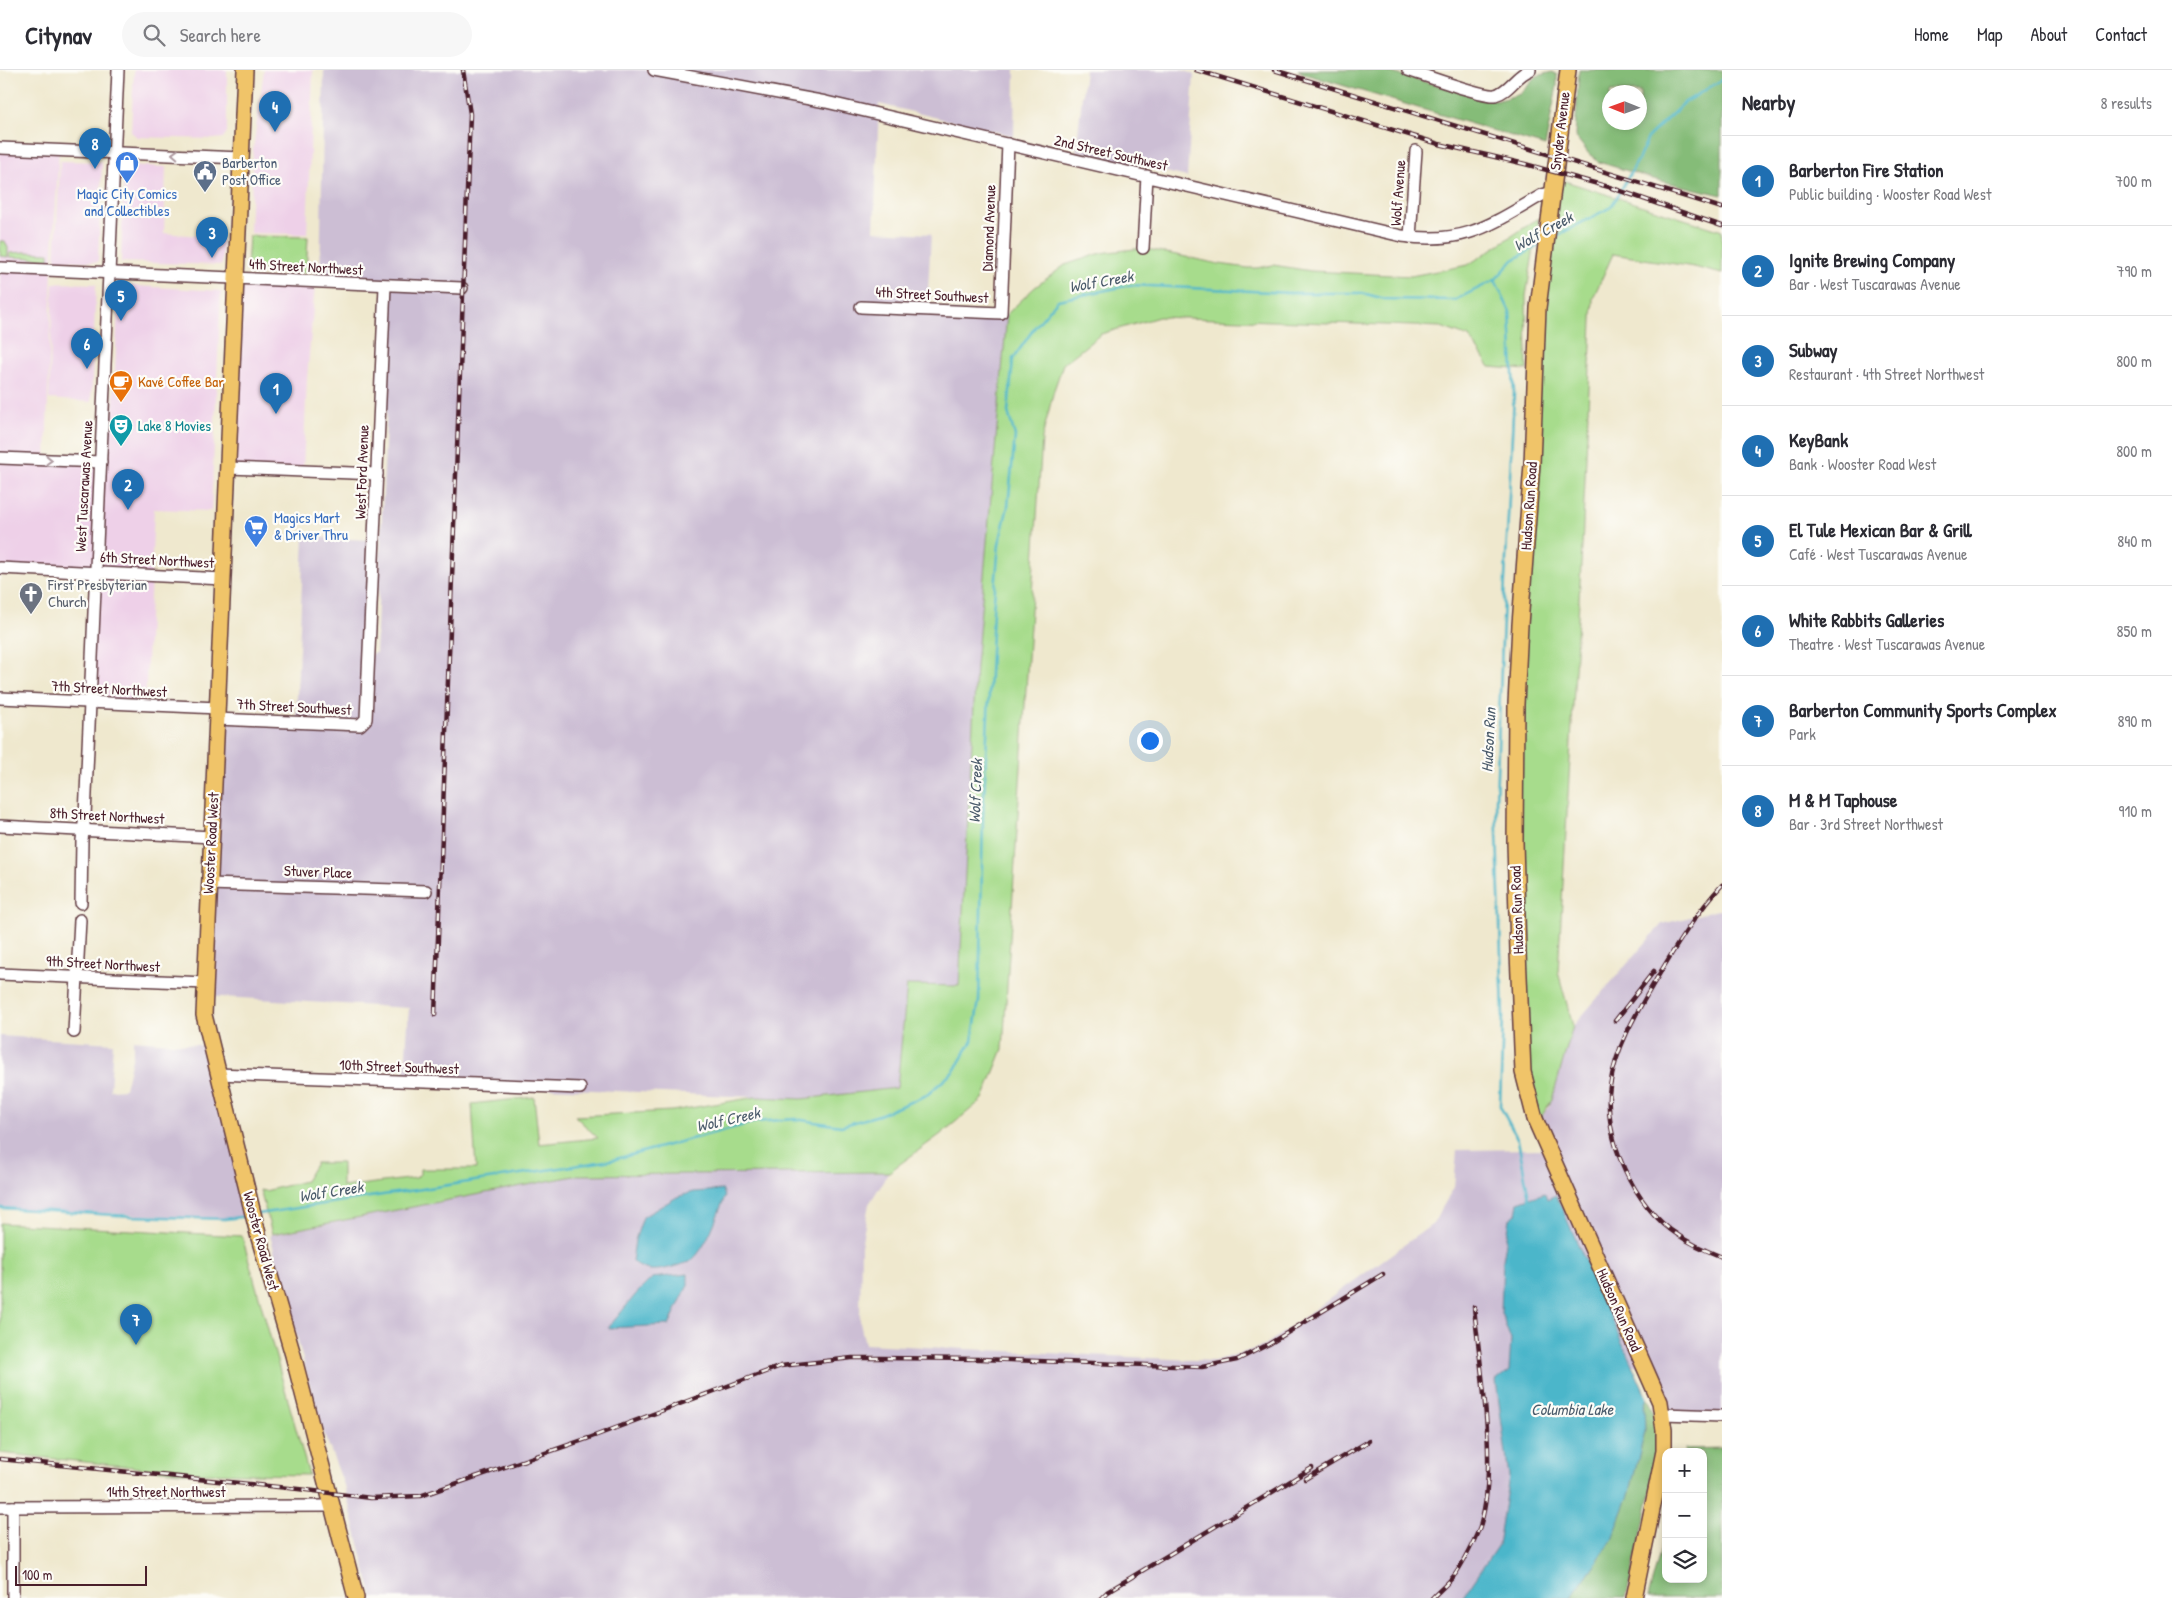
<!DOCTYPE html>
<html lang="en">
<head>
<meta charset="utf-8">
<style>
  body { margin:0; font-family:"Patrick Hand",sans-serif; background:#f7f7f7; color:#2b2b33 }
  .controls { position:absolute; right:15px; bottom:15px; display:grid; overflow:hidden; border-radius:10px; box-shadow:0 2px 8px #0003 }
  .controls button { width:45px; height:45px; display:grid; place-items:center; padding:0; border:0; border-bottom:1px solid #e1e1e2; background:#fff; color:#2b2b33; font:25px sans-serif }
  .compass { position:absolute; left:1602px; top:15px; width:45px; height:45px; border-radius:50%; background:#fff; box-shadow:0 2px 8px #0003; rotate:271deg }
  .scale { position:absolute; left:15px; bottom:12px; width:132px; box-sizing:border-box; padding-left:5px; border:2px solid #4a1f2b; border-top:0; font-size:14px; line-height:18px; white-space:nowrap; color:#4a1f2b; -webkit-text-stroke:4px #fdfcf7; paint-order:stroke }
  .you { position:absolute; left:1149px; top:670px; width:18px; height:18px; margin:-12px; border:4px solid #fff; border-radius:50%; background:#1a73e8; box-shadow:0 0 0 8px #1a73e833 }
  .badge { display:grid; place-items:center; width:32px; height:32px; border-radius:50%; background:#1f6fb2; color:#fff; font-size:16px; font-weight:700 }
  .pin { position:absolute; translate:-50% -41px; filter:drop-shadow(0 1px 2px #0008) }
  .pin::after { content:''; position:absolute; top:26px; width:18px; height:15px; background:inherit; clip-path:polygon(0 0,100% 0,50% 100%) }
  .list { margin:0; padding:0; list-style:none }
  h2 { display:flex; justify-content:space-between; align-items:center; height:65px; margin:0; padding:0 20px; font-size:21px }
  h2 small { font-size:16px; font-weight:400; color:#7c7c81 }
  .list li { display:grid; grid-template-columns:32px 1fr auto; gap:15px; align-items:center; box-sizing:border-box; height:90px; padding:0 20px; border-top:1px solid #e1e1e2 }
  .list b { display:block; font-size:19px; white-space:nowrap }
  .list p { margin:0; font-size:16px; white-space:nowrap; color:#7c7c81 }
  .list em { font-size:16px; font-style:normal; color:#7c7c81 }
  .icon { flex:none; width:28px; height:28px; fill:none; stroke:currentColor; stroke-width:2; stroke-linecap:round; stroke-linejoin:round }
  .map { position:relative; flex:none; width:1722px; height:1528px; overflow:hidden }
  header { display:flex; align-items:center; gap:30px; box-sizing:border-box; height:70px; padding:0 25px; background:#fff; border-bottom:1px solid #e1e1e2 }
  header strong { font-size:24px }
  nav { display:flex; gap:28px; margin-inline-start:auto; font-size:18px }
  .search { width:350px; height:45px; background:#f7f7f7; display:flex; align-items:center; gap:12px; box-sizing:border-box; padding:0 18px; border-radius:28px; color:#7c7c81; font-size:19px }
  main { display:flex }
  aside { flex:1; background:#fff }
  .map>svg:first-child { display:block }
  .built { fill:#eed0e8 }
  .industrial { fill:#ccbed4 }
  .green { fill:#a7dc8c; stroke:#787e5c }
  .forest { fill:#85bc78; stroke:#686e52; fill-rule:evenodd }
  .water { fill:#4cb6ca; stroke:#4b6a7a }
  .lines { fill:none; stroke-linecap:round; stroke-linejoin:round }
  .stream { stroke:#4cb6ca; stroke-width:2.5 }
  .minor-casing { stroke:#633d43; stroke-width:14 }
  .major-casing { stroke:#633d43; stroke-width:18 }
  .minor { stroke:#fff; stroke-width:11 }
  .major { stroke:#f0c469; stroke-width:15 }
  .rail-casing { stroke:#4a1f2b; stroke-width:4.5 }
  .rail { stroke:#fdfcf7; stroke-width:2.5; stroke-dasharray:8; stroke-linecap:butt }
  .oneway { stroke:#ae9aa0 }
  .labels { text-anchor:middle; stroke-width:4.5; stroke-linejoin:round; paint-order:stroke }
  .street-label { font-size:15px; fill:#4a1f2b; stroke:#fdfcf7 }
  .service-label { font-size:15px; fill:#4e5e75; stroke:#fdfcf7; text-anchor:start }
  .shop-label { font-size:15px; fill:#366cbe; stroke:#fdfcf7 }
  .food-label { font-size:15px; fill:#c56008; stroke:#fdfcf7; text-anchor:start }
  .culture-label { font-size:15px; fill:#0d838f; stroke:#fdfcf7; text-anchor:start }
  .worship-label { font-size:15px; fill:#5b616d; stroke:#fdfcf7; text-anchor:start }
  .water-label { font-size:16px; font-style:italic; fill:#4b5b6b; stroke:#fdfcf7 }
</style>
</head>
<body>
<header>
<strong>Citynav</strong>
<div class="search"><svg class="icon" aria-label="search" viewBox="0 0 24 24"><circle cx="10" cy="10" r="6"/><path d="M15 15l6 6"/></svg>Search here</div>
<nav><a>Home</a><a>Map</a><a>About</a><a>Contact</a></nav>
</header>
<main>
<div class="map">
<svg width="1722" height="1528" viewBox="0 0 1722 1528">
  <rect width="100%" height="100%" fill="#fdfcf7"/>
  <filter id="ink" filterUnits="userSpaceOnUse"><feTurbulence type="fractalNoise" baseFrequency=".02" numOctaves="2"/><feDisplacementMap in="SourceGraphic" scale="10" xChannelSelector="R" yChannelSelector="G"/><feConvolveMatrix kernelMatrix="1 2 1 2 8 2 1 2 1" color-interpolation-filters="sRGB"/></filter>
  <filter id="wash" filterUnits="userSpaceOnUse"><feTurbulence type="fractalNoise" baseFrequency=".0096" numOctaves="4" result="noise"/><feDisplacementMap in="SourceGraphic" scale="20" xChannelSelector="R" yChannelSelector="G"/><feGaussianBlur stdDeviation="1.12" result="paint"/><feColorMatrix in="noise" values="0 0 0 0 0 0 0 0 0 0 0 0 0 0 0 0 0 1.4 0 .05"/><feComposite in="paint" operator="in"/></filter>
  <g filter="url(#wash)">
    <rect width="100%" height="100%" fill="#efe8ce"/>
    <!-- built -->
    <g class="built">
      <polygon points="134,0 227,0 227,62 223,68 214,69 137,67 131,62"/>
      <polygon points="264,0 313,0 307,164 250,163 253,80"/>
      <polygon points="0,78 59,80 52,200 46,389 101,392 103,340 111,344 113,343 119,215 221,221 211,441 154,439 145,636 89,633 95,502 0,498"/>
      <polygon points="60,91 101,92 102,94 98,192 55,190"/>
      <polygon points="124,95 166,97 164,163 222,168 222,195 121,192"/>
      <polygon points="236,209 315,215 307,309 303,401 228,398"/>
      <polygon points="53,213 96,214 91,332 49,329"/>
    </g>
    <!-- industrial -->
    <g class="industrial">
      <polygon points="324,0 1015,0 1014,66 879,34 874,161 931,164 927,240 1007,244 976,597 959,916 907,915 898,1018 802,1029 404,1012 409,938 205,926 217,649 360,655 369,584 376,583 392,216 320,213"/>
      <polygon points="1085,0 1181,0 1194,4 1187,107 1076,81"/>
      <polygon points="304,467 370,470 361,649 355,651 296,648"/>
      <polygon points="1722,839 1722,1346 1663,1344 1644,1296 1511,1282 1509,1301 1496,1312 1509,1407 1498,1475 1462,1528 373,1528 344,1415 319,1350 270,1165 579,1105 889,1102 869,1134 861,1176 860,1253 865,1274 1214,1291 1264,1276 1433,1154 1454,1117 1457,1080 1546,1079 1537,1053 1549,1037 1573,956 1662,854"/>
      <polygon points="0,966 113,973 110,1020 125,1019 133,984 133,970 211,976 253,1144 225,1149 0,1138"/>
    </g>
    <!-- green -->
    <g class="green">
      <polygon points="1555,108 1722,161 1722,204 1694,197 1613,184 1593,228 1582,477 1558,902 1573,956 1552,1030 1537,1053 1523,978 1516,634"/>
      <polygon points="1539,148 1526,226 1527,300 1490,297 1469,267 1441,257 1159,247 1101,264 1063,294 1054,320 1042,368 1003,979 983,1029 941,1064 889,1102 579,1105 272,1164 260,1120 265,1121 305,1111 316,1093 342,1093 342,1117 416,1108 420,1104 420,1099 476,1099 472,1034 534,1027 539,1074 598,1068 575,1046 672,1041 756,1027 802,1029 897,1018 907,915 959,916 976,597 1007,244 1034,218 1065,195 1101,183 1143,178 1219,194 1248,198 1257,198 1273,195 1311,201 1411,206 1468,195"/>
      <polygon points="249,166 308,167 306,203 247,198"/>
      <polygon points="0,171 5,171 8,178 8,187 0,186"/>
      <polygon points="25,182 49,183 49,189 10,187 10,183"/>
      <polygon points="0,1153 242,1166 309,1405 189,1403 0,1383"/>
    </g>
    <!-- forest -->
    <g class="forest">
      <polygon points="1298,0 1381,0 1496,31 1520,24 1537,6 1552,2 1557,5 1557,16 1545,76 1305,4"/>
      <path d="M1579,0H1722V125L1657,110L1599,92L1589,84L1575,66ZM1640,22V52H1610V22Z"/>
      <path d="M1647,1328C1673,1360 1635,1487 1626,1528H1571L1612,1470L1629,1425L1645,1361L1644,1336Z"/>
      <polygon points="1722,1378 1722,1528 1648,1528 1666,1459 1666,1509 1703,1509 1703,1382 1684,1382 1685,1379"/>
    </g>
    <!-- water -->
    <g class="water">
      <path d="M723,1120L725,1127C716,1147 708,1177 690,1192C670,1197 649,1208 632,1191L635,1170L643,1147L677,1127L693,1122Z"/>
      <polygon points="1545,1123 1547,1129 1556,1125 1647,1328 1644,1336 1645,1361 1629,1425 1612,1470 1571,1528 1462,1528 1498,1475 1509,1406 1496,1311 1509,1301 1511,1270 1501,1243 1503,1190 1510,1149 1516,1144 1518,1132"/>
      <polygon points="688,1204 688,1215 669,1255 608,1258 636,1224 652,1208"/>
    </g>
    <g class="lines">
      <!-- stream -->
      <g class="stream">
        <polyline points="1551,169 1611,137 1638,90 1649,66 1685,32 1722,10"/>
        <polyline points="1495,210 1510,242 1514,323 1502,571 1496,731 1503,946 1500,1036 1518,1070 1529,1128"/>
        <polyline points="0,1138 131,1146 225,1149 248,1146"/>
        <polyline points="258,1144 612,1090 755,1052 795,1049 841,1056 879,1045 927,1025 954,1001 972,971 979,931 983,748 993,541 999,474 1008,436 1015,366 1008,342 1013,289 1035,257 1058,230 1131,215 1290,223 1362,223 1385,229 1455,230 1495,210 1513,190 1540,175"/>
      </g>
    </g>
  </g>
  <g filter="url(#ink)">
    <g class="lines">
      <!-- minor casing -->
      <g class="minor-casing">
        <g id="minor">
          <path d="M654,0L826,32L1402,166C1465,175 1490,155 1542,125L1553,122"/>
          <path d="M1408,0C1424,5 1483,27 1495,25C1509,22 1517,4 1530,0"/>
          <polyline points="0,78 241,88"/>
          <polyline points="1410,167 1416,81"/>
          <polyline points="1143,178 1147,106"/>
          <polyline points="0,198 462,218"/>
          <polyline points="861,237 1001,243 1008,74"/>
          <polyline points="0,388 101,392"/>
          <polyline points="228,398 377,404"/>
          <polyline points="0,498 223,509"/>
          <polyline points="0,628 218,638"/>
          <polyline points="217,649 360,655 366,649 385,216"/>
          <polyline points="0,756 212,767"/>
          <polyline points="209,814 426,821"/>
          <polyline points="81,833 82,770 85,746 118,0"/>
          <polyline points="0,904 205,913"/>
          <polyline points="74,962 80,850"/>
          <polyline points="218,1004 580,1018"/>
          <polyline points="1663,1344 1722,1346"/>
          <polyline points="0,1437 332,1436"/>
          <polyline points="13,1528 13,1437"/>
        </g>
      </g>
      <!-- major casing -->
      <g class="major-casing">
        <g id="major">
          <polyline points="245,0 204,945 259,1168 293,1285 356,1528"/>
          <polyline points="1568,0 1538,238 1532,394 1520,555 1516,634 1515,772 1518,882 1523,1002 1535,1049 1660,1332 1664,1360 1664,1381 1634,1528"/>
        </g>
      </g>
      <!-- minor -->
      <use href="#minor" class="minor"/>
      <!-- major -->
      <use href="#major" class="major"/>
      <!-- rail casing -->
      <g class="rail-casing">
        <g id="rail">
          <polyline points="1196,0 1439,74 1525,94 1609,117 1722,156"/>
          <polyline points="1274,0 1722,138"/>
          <path d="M1722,815C1696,843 1676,876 1657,908C1637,942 1616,976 1610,1016C1602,1067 1634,1137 1678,1165C1691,1174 1707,1181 1722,1187"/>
          <polyline points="435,945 470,44 463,0"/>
          <polyline points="1615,951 1654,901"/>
          <polyline points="0,1389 298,1419 371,1428 420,1426 589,1368 781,1296 852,1288 879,1288 980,1289 1202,1297 1237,1290 1269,1274 1383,1204"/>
          <polyline points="1305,1409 1369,1371"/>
          <polyline points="1101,1528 1107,1522 1312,1398"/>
          <path d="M1432,1528C1439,1521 1447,1514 1453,1507C1461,1498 1478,1464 1481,1453C1498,1394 1480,1299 1474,1237"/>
        </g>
      </g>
      <!-- rail -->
      <use href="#rail" class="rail"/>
    </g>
    <!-- one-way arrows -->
    <defs><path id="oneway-chevron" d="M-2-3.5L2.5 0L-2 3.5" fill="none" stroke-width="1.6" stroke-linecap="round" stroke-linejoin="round" transform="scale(1.25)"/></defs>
    <g class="oneway">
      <use href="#oneway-chevron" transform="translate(175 84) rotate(-177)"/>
      <use href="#oneway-chevron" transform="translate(49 390) rotate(2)"/>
    </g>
  </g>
  <!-- icons -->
  <defs>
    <g id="shop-pin" transform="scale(1.25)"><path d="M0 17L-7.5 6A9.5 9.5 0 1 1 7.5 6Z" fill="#3f7fe0" stroke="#fdfcf7"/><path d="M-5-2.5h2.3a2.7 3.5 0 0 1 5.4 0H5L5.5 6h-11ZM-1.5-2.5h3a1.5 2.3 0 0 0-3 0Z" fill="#fff"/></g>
    <g id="civic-pin" transform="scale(1.25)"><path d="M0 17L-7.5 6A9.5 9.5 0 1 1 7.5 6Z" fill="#5c6f8a" stroke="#fdfcf7"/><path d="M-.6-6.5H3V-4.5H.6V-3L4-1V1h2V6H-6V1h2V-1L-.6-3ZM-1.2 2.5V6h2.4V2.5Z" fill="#fff"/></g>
    <g id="cafe-pin" transform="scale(1.25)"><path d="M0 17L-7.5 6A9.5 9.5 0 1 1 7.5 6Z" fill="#e8710a" stroke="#fdfcf7"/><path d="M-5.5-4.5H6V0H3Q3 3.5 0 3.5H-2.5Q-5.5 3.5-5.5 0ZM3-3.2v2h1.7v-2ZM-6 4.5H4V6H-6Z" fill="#fff"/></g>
    <g id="theatre-pin" transform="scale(1.25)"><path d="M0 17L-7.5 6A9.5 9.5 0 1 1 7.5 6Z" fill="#0f9aa8" stroke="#fdfcf7"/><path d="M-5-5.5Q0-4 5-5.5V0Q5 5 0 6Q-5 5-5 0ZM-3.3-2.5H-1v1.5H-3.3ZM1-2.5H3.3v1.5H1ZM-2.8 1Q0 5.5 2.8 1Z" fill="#fff"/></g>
    <g id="supermarket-pin" transform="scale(1.25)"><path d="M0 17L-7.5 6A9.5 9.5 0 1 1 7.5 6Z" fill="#3f7fe0" stroke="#fdfcf7"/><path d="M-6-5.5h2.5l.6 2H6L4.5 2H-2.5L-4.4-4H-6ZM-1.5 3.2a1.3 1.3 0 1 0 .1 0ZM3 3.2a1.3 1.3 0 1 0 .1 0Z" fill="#fff"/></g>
    <g id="church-pin" transform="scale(1.25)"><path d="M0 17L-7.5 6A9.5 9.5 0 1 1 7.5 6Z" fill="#6b7280" stroke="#fdfcf7"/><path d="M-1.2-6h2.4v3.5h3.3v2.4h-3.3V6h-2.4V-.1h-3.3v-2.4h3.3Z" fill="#fff"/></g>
  </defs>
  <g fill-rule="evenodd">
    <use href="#shop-pin" x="127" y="93"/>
    <use href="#civic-pin" x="205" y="102"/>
    <use href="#cafe-pin" x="121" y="312"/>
    <use href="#theatre-pin" x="121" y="356"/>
    <use href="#supermarket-pin" x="256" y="457"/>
    <use href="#church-pin" x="31" y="524"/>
  </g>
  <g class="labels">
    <!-- street labels -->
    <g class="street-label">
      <text transform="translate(1560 61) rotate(-83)" y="5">Snyder Avenue</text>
      <text transform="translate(1111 83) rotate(13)" y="5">2nd Street Southwest</text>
      <text transform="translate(1398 123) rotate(-86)" y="5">Wolf Avenue</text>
      <text transform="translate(989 158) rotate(-88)" y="5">Diamond Avenue</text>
      <text transform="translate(306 197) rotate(3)" y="5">4th Street Northwest</text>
      <text transform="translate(932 225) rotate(3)" y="5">4th Street Southwest</text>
      <text transform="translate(362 402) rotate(-88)" y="5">West Ford Avenue</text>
      <text transform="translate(84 416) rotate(-87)" y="5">West Tuscarawas Avenue</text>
      <text transform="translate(1529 436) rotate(-86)" y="5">Hudson Run Road</text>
      <text transform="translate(157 490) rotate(3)" y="5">6th Street Northwest</text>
      <text transform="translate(109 619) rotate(3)" y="5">7th Street Northwest</text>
      <text transform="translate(294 637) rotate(3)" y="5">7th Street Southwest</text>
      <text transform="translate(107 746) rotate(3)" y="5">8th Street Northwest</text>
      <text transform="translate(211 773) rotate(-87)" y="5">Wooster Road West</text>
      <text transform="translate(318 802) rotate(2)" y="5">Stuver Place</text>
      <text transform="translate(1517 840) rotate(-92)" y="5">Hudson Run Road</text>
      <text transform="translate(103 894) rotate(3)" y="5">9th Street Northwest</text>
      <text transform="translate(399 997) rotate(2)" y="5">10th Street Southwest</text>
      <text transform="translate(261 1171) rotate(75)" y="5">Wooster Road West</text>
      <text transform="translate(1619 1240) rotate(66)" y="5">Hudson Run Road</text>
      <text x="166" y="1427">14th Street Northwest</text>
    </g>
    <!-- service labels -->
    <g class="service-label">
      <text x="222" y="98">Barberton<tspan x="222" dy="17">Post Office</tspan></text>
    </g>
    <!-- shop labels -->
    <g class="shop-label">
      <text x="127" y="129">Magic City Comics<tspan x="127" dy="17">and Collectibles</tspan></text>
      <text x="274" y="453" text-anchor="start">Magics Mart<tspan x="274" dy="17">&amp; Driver Thru</tspan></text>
    </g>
    <!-- food labels -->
    <g class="food-label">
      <text x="138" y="317">Kavé Coffee Bar</text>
    </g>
    <!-- culture labels -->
    <g class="culture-label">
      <text x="138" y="361">Lake 8 Movies</text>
    </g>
    <!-- worship labels -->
    <g class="worship-label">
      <text x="48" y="520">First Presbyterian<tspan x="48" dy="17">Church</tspan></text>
    </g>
    <!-- water labels -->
    <g class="water-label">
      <text transform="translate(1543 161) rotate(-29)" y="6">Wolf Creek</text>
      <text transform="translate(1101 211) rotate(-10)" y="6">Wolf Creek</text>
      <text transform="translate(1488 670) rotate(-87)" y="6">Hudson Run</text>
      <text transform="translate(975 721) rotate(-88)" y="6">Wolf Creek</text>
      <text transform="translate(728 1049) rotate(-13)" y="6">Wolf Creek</text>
      <text transform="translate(331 1121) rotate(-9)" y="6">Wolf Creek</text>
      <text x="1572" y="1345">Columbia Lake</text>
    </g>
  </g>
</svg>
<div class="controls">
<button>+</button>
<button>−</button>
<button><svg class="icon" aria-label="layers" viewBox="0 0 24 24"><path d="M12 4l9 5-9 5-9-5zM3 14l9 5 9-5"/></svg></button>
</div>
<svg class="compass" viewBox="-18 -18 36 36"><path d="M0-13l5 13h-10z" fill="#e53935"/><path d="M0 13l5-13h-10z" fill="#7c7c81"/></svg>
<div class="scale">100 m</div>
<div class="you"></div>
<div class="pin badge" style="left:276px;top:344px">1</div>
<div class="pin badge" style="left:128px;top:440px">2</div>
<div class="pin badge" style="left:212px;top:188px">3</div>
<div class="pin badge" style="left:275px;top:62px">4</div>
<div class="pin badge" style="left:121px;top:251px">5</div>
<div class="pin badge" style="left:87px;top:299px">6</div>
<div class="pin badge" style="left:136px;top:1275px">7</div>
<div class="pin badge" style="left:95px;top:99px">8</div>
</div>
<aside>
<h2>Nearby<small>8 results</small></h2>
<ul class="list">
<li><span class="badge">1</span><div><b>Barberton Fire Station</b><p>Public building · Wooster Road West</p></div><em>700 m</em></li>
<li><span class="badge">2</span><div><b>Ignite Brewing Company</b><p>Bar · West Tuscarawas Avenue</p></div><em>790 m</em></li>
<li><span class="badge">3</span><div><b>Subway</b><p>Restaurant · 4th Street Northwest</p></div><em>800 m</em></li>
<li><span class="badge">4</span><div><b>KeyBank</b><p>Bank · Wooster Road West</p></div><em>800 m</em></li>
<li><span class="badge">5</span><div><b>El Tule Mexican Bar &amp; Grill</b><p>Café · West Tuscarawas Avenue</p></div><em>840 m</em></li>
<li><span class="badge">6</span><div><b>White Rabbits Galleries</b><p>Theatre · West Tuscarawas Avenue</p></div><em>850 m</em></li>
<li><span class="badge">7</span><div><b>Barberton Community Sports Complex</b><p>Park</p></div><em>890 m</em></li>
<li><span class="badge">8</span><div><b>M &amp; M Taphouse</b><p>Bar · 3rd Street Northwest</p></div><em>910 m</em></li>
</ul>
</aside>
</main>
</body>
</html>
